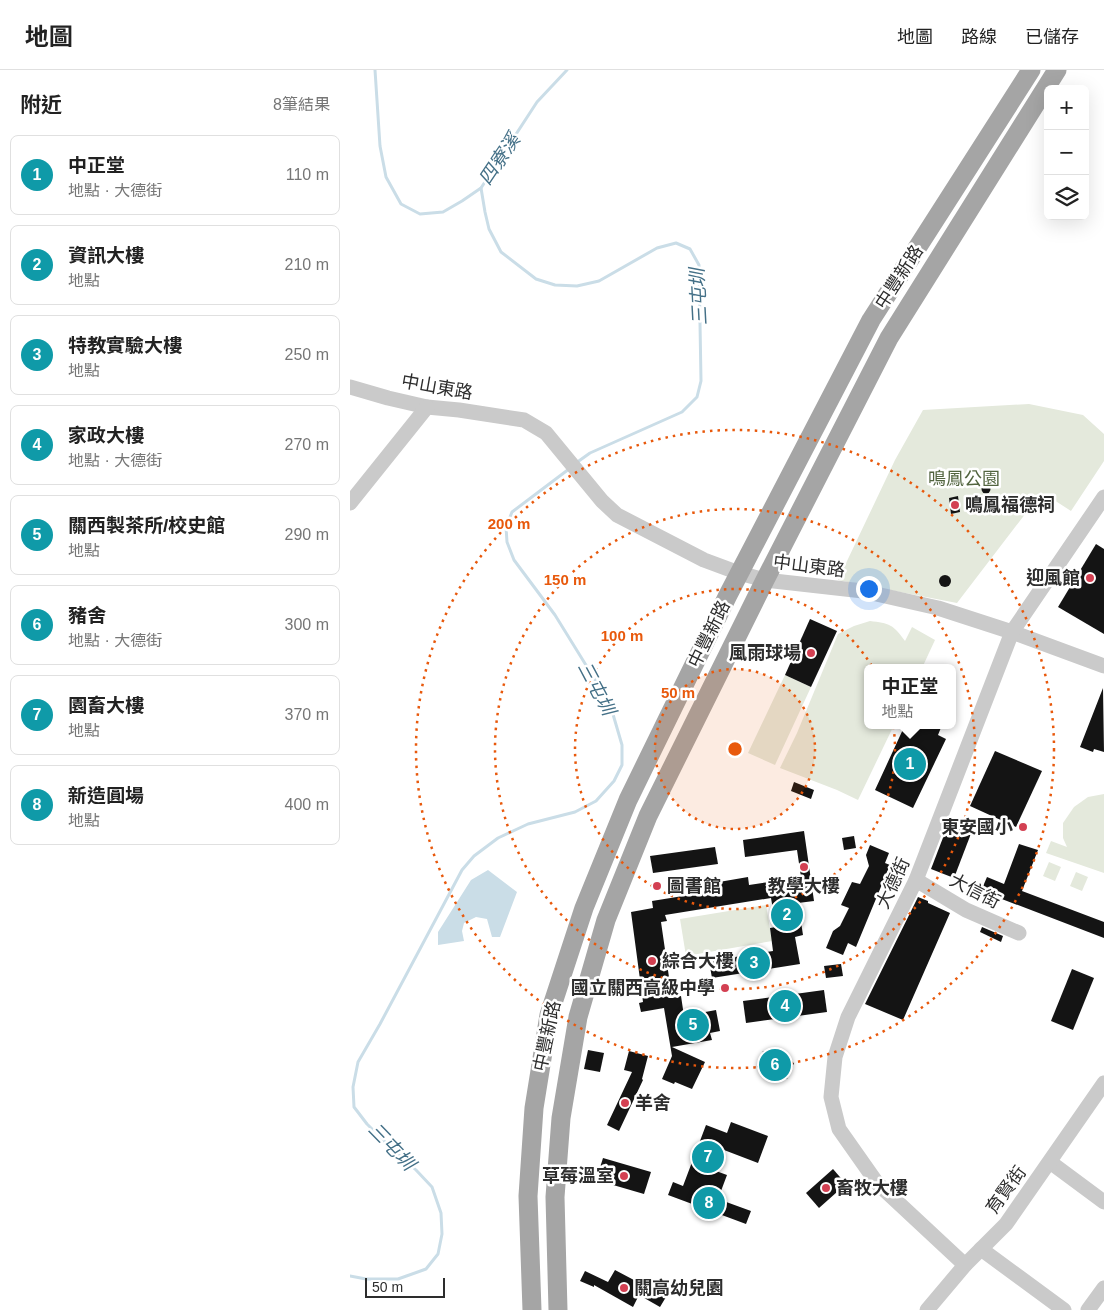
<!DOCTYPE html>
<html lang="zh-TW">
<head>
<meta charset="utf-8">
<style>
  body { margin:0; font-family:Helvetica,"Noto Sans TC",sans-serif; background:#f2f2f2; color:#222 }
  .controls { position:absolute; right:15px; top:15px; display:grid; overflow:hidden; border-radius:8px; box-shadow:0 5px 20px #0002 }
  .controls button { width:45px; height:45px; display:grid; place-items:center; padding:0; border:0; border-bottom:1px solid #e0e0e0; background:#fff; color:#222; font:25px sans-serif }
  .scale { position:absolute; left:15px; bottom:12px; width:80px; box-sizing:border-box; padding-left:5px; border:2px solid #2d2d2d; border-top:0; font-size:14px; line-height:18px; white-space:nowrap; color:#2d2d2d; -webkit-text-stroke:4px #fff; paint-order:stroke }
  .you { position:absolute; left:518px; top:518px; width:18px; height:18px; margin:-12px; border:4px solid #fff; border-radius:50%; background:#1a73e8; box-shadow:0 0 0 8px #1a73e833 }
  .badge { display:grid; place-items:center; width:32px; height:32px; border-radius:50%; background:#d34052; color:#fff; font-size:16px; font-weight:700 }
  .pin { position:absolute; translate:-50% -50%; border:2px solid #fff; box-shadow:0 1px 5px #0006 }
  .popup { position:absolute; left:514px; top:594px; width:92px; height:65px; box-sizing:border-box; display:grid; place-content:center; border-radius:8px; background:#fff; filter:drop-shadow(0 1px 4px #0005); font-size:16px; white-space:nowrap; color:#767676 }
  .popup b { font-size:19px; color:#222 }
  .popup::after { content:''; position:absolute; left:50%; top:100%; margin-left:-10px; border:10px solid transparent; border-top-color:#fff }
  .list { margin:0; padding:0; list-style:none }
  h2 { display:flex; justify-content:space-between; align-items:center; height:65px; margin:0; padding:0 20px; font-size:21px }
  h2 small { font-size:16px; font-weight:400; color:#767676 }
  .list li { display:grid; grid-template-columns:32px 1fr auto; gap:15px; align-items:center; box-sizing:border-box; height:80px; margin:0 10px 10px; padding:0 10px; border:1px solid #e0e0e0; border-radius:8px }
  .list b { display:block; font-size:19px; white-space:nowrap }
  .list p { margin:0; font-size:16px; white-space:nowrap; color:#767676 }
  .list em { font-size:16px; font-style:normal; color:#767676 }
  .icon { flex:none; width:28px; height:28px; fill:none; stroke:currentColor; stroke-width:2; stroke-linecap:round; stroke-linejoin:round }
  .map { position:relative; flex:none; width:754px; height:1240px; overflow:hidden }
  header { display:flex; align-items:center; gap:30px; box-sizing:border-box; height:70px; padding:0 25px; background:#fff; border-bottom:1px solid #e0e0e0 }
  header strong { font-size:24px }
  nav { display:flex; gap:28px; margin-inline-start:auto; font-size:18px }
  main { display:flex }
  aside { flex:1; background:#fff }
  .map>svg:first-child { display:block }
  .green { fill:#e4e9dc }
  .water { fill:#cadde7 }
  .lines { fill:none; stroke-linecap:round; stroke-linejoin:round }
  .stream { stroke:#cadde7; stroke-width:3 }
  .building { fill:#141414 }
  .minor { stroke:#cacaca; stroke-width:15 }
  .major { stroke:#a5a5a5; stroke-width:19 }
  .ring { fill:none; stroke:#e8590c; stroke-width:2.5; stroke-dasharray:2.5 5 }
  .poi-dot { fill:#d34052; stroke:#fff; stroke-width:2 }
  .labels { text-anchor:middle; stroke-width:5; stroke-linejoin:round; paint-order:stroke }
  .street-label { font-size:18px; fill:#2d2d2d; stroke:#fff }
  .park-label { font-size:18px; fill:#52643f; stroke:#fff }
  .poi-label { font-size:18px; font-weight:bold; fill:#2d2d2d; stroke:#fff; text-anchor:start }
  .water-label { font-size:19px; font-style:italic; fill:#447087; stroke:#fff }
  .centre { fill:#e8590c; stroke:#fff; stroke-width:2.5 }
  .ring-label { font-size:15px; text-anchor:middle; font-weight:bold; fill:#e8590c; stroke:#fff; stroke-width:5; stroke-linejoin:round; paint-order:stroke }
</style>
</head>
<body>
<header>
<strong>地圖</strong>
<nav><a>地圖</a><a>路線</a><a>已儲存</a></nav>
</header>
<main>
<aside>
<h2>附近<small>8筆結果</small></h2>
<ul class="list">
<li><span class="badge" style="background:#0f9aa8">1</span><div><b>中正堂</b><p>地點 · 大德街</p></div><em>110 m</em></li>
<li><span class="badge" style="background:#0f9aa8">2</span><div><b>資訊大樓</b><p>地點</p></div><em>210 m</em></li>
<li><span class="badge" style="background:#0f9aa8">3</span><div><b>特教實驗大樓</b><p>地點</p></div><em>250 m</em></li>
<li><span class="badge" style="background:#0f9aa8">4</span><div><b>家政大樓</b><p>地點 · 大德街</p></div><em>270 m</em></li>
<li><span class="badge" style="background:#0f9aa8">5</span><div><b>關西製茶所/校史館</b><p>地點</p></div><em>290 m</em></li>
<li><span class="badge" style="background:#0f9aa8">6</span><div><b>豬舍</b><p>地點 · 大德街</p></div><em>300 m</em></li>
<li><span class="badge" style="background:#0f9aa8">7</span><div><b>園畜大樓</b><p>地點</p></div><em>370 m</em></li>
<li><span class="badge" style="background:#0f9aa8">8</span><div><b>新造圓場</b><p>地點</p></div><em>400 m</em></li>
</ul>
</aside>
<div class="map">
<svg width="754" height="1240" viewBox="0 0 754 1240">
  <rect width="100%" height="100%" fill="#fff"/>
  <!-- green -->
  <g class="green">
    <polygon points="679,334 733,345 754,364 754,391 721,441 704,430 696,438 679,439 607,533 488,510 545,390 573,340"/>
    <path d="M520,551C539,553 544,555 555,571L562,557L585,570L572,598H518V655H544L508,730L487,720L430,698L447,663L488,564L504,556Z"/>
    <polygon points="435,605 461,617 425,695 398,683"/>
    <polygon points="754,724 754,803 696,783 701,771 717,777 713,768 713,753 724,737 738,727"/>
    <polygon points="699,792 711,797 705,811 693,806"/>
    <polygon points="726,802 738,807 732,821 720,816"/>
    <polygon points="416,835 422,871 336,886 330,849"/>
  </g>
  <!-- water -->
  <polygon class="water" points="138,800 167,822 150,867 142,867 137,849 126,847 114,853 112,861 114,871 88,875 88,862 121,810"/>
  <g class="lines">
    <!-- stream -->
    <g class="stream">
      <polyline points="25,0 30,76 36,107 51,134 70,144 93,142 112,131 131,118 187,32 217,0"/>
      <polyline points="131,118 135,142 139,159 151,182 186,209 205,215 227,216 249,211 307,178 326,173 340,179 349,195 351,311 347,327 332,342 240,383 226,393"/>
      <polyline points="0,1206 16,1209 48,1209 76,1199 88,1184 92,1164 91,1143 82,1117 66,1100 36,1073 17,1054 4,1037 3,1017 8,992 30,954 112,800 124,786 148,768 178,754 225,742 246,731 264,711 272,695 272,675 260,634 205,545 164,490 157,472 156,457 162,442 219,399"/>
    </g>
  </g>
  <!-- building -->
  <g class="building">
    <circle cx="636" cy="419" r="4.5"/>
    <polygon points="608,426 610,442 601,444 599,428"/>
    <polygon points="746,474 754,479 754,564 708,537"/>
    <circle cx="595" cy="511" r="6"/>
    <polygon points="460,549 487,561 461,617 435,605"/>
    <polygon points="753,618 754,682 744,679 743,682 730,677"/>
    <polygon points="555,655 592,655 588,665 596,669 563,738 525,720"/>
    <polygon points="645,681 692,701 666,757 620,736"/>
    <polygon points="444,712 464,720 461,729 441,721"/>
    <polygon points="599,752 622,761 604,808 581,799"/>
    <polygon points="454,761 464,831 448,833 453,865 445,867 450,894 362,908 359,891 423,881 420,858 426,857 421,828 315,845 317,851 311,852 322,928 331,926 334,946 366,940 370,961 360,963 362,970 322,977 355,992 342,1019 325,1012 324,1014 312,1009 322,986 314,938 291,942 289,933 293,932 281,842 303,838 302,831 370,820 369,812 398,807 399,815 451,807 447,780 395,787 393,770"/>
    <polygon points="504,766 506,778 494,780 492,768"/>
    <polygon points="669,774 688,780 672,821 754,852 754,868 631,821 637,807 654,814"/>
    <polygon points="520,775 539,783 535,793 540,795 506,877 498,873 493,885 476,878 483,861 490,856 499,838 491,835 502,812 510,814 519,796 516,785"/>
    <polygon points="365,777 368,794 303,803 300,786"/>
    <polygon points="568,827 578,831 578,833 600,843 553,950 515,934"/>
    <polygon points="632,857 653,866 651,872 630,862"/>
    <polygon points="491,894 493,906 476,908 474,896"/>
    <polygon points="722,899 744,908 723,960 701,951"/>
    <polygon points="474,920 477,942 396,953 393,931"/>
    <polygon points="238,980 254,983 250,1002 234,999"/>
    <polygon points="279,981 298,986 292,1009 293,1010 269,1061 257,1055 282,1002 274,1000"/>
    <polygon points="413,981 444,993 437,1009 407,997"/>
    <polygon points="381,1052 418,1066 408,1093 374,1080 366,1101 377,1105 368,1129 401,1141 396,1154 318,1125 323,1112 333,1116 356,1055 377,1063"/>
    <polygon points="253,1088 301,1102 294,1124 246,1110"/>
    <polygon points="483,1099 496,1114 469,1138 456,1123"/>
    <polygon points="265,1200 316,1227 310,1237 289,1225 283,1237 244,1215 244,1217 230,1211 235,1201 258,1212"/>
  </g>
  <g class="lines">
    <!-- minor -->
    <g class="minor">
      <polyline points="0,317 38,328 77,337 109,340 174,350 196,363 252,431 267,445 354,490 389,503 415,510 513,521 588,538 662,562 754,596"/>
      <polyline points="0,433 77,337"/>
      <polyline points="566,810 616,840 669,863"/>
      <polyline points="700,1092 754,1132"/>
      <polyline points="631,1179 714,1240"/>
      <polyline points="615,1195 527,1113 489,1059 481,1027 485,987 498,947 566,810 662,562 754,427"/>
      <polyline points="577,1240 615,1195 656,1154 754,1013"/>
      <polyline points="738,1240 754,1218"/>
    </g>
    <!-- major -->
    <g class="major">
      <polyline points="182,1240 178,1126 184,1038 199,945 234,838 278,730 378,525 521,250 681,0"/>
      <polyline points="208,1240 205,1127 211,1048 228,947 256,850 298,746 415,510 539,268 707,0"/>
    </g>
  </g>
  <!-- distance rings -->
  <circle cx="385" cy="679" r="80" fill="#e8590c" fill-opacity=".12"/>
  <g class="ring">
    <circle cx="385" cy="679" r="80"/>
    <circle cx="385" cy="679" r="160"/>
    <circle cx="385" cy="679" r="240"/>
    <circle cx="385" cy="679" r="319"/>
  </g>
  <!-- markers -->
  <g class="poi-dot">
    <circle cx="605" cy="435" r="5"/>
    <circle cx="740" cy="508" r="5"/>
    <circle cx="461" cy="583" r="5"/>
    <circle cx="673" cy="757" r="5"/>
    <circle cx="454" cy="797" r="5"/>
    <circle cx="307" cy="816" r="5"/>
    <circle cx="302" cy="891" r="5"/>
    <circle cx="375" cy="918" r="5"/>
    <circle cx="275" cy="1033" r="5"/>
    <circle cx="274" cy="1106" r="5"/>
    <circle cx="476" cy="1118" r="5"/>
    <circle cx="274" cy="1218" r="5"/>
  </g>
  <g class="labels">
    <!-- street labels -->
    <g class="street-label">
      <text transform="translate(549 207) rotate(-57)" y="6">中豐新路</text>
      <text transform="translate(87 317) rotate(10)" y="6">中山東路</text>
      <text transform="translate(459 496) rotate(7)" y="6">中山東路</text>
      <text transform="translate(359 564) rotate(-64)" y="6">中豐新路</text>
      <text transform="translate(543 813) rotate(-65)" y="6">大德街</text>
      <text transform="translate(625 821) rotate(27)" y="6">大信街</text>
      <text transform="translate(197 966) rotate(-78)" y="6">中豐新路</text>
      <text transform="translate(656 1120) rotate(-54)" y="6">育賢街</text>
    </g>
    <!-- park labels -->
    <g class="park-label">
      <text x="614" y="415">鳴鳳公園</text>
    </g>
    <!-- poi labels -->
    <g class="poi-label">
      <text x="615" y="441">鳴鳳福德祠</text>
      <text x="730" y="514" text-anchor="end">迎風館</text>
      <text x="451" y="589" text-anchor="end">風雨球場</text>
      <text x="663" y="763" text-anchor="end">東安國小</text>
      <text x="317" y="822">圖書館</text>
      <text x="454" y="822" text-anchor="middle">教學大樓</text>
      <text x="312" y="897">綜合大樓</text>
      <text x="365" y="924" text-anchor="end">國立關西高級中學</text>
      <text x="285" y="1039">羊舍</text>
      <text x="264" y="1112" text-anchor="end">草莓溫室</text>
      <text x="486" y="1124">畜牧大樓</text>
      <text x="284" y="1224">關高幼兒園</text>
    </g>
    <!-- water labels -->
    <g class="water-label">
      <text transform="translate(149 89) rotate(-56)" y="7">四寮溪</text>
      <text transform="translate(348 227) rotate(-93)" y="7">三屯圳</text>
      <text transform="translate(247 618) rotate(62)" y="7">三屯圳</text>
      <text transform="translate(42 1076) rotate(46)" y="7">三屯圳</text>
    </g>
  </g>
  <circle cx="385" cy="679" r="8" class="centre"/>
  <g class="ring-label">
    <text x="159" y="459">200 m</text>
    <text x="215" y="515">150 m</text>
    <text x="272" y="571">100 m</text>
    <text x="328" y="628">50 m</text>
  </g>
</svg>
<div class="controls">
<button>+</button>
<button>−</button>
<button><svg class="icon" aria-label="layers" viewBox="0 0 24 24"><path d="M12 4l9 5-9 5-9-5zM3 14l9 5 9-5"/></svg></button>
</div>
<div class="scale">50 m</div>
<div class="you"></div>
<div class="pin badge" style="left:560px;top:694px;background:#0f9aa8">1</div>
<div class="popup"><b>中正堂</b>地點</div>
<div class="pin badge" style="left:437px;top:845px;background:#0f9aa8">2</div>
<div class="pin badge" style="left:404px;top:893px;background:#0f9aa8">3</div>
<div class="pin badge" style="left:435px;top:936px;background:#0f9aa8">4</div>
<div class="pin badge" style="left:343px;top:955px;background:#0f9aa8">5</div>
<div class="pin badge" style="left:425px;top:995px;background:#0f9aa8">6</div>
<div class="pin badge" style="left:358px;top:1087px;background:#0f9aa8">7</div>
<div class="pin badge" style="left:359px;top:1133px;background:#0f9aa8">8</div>
</div>
</main>
</body>
</html>
